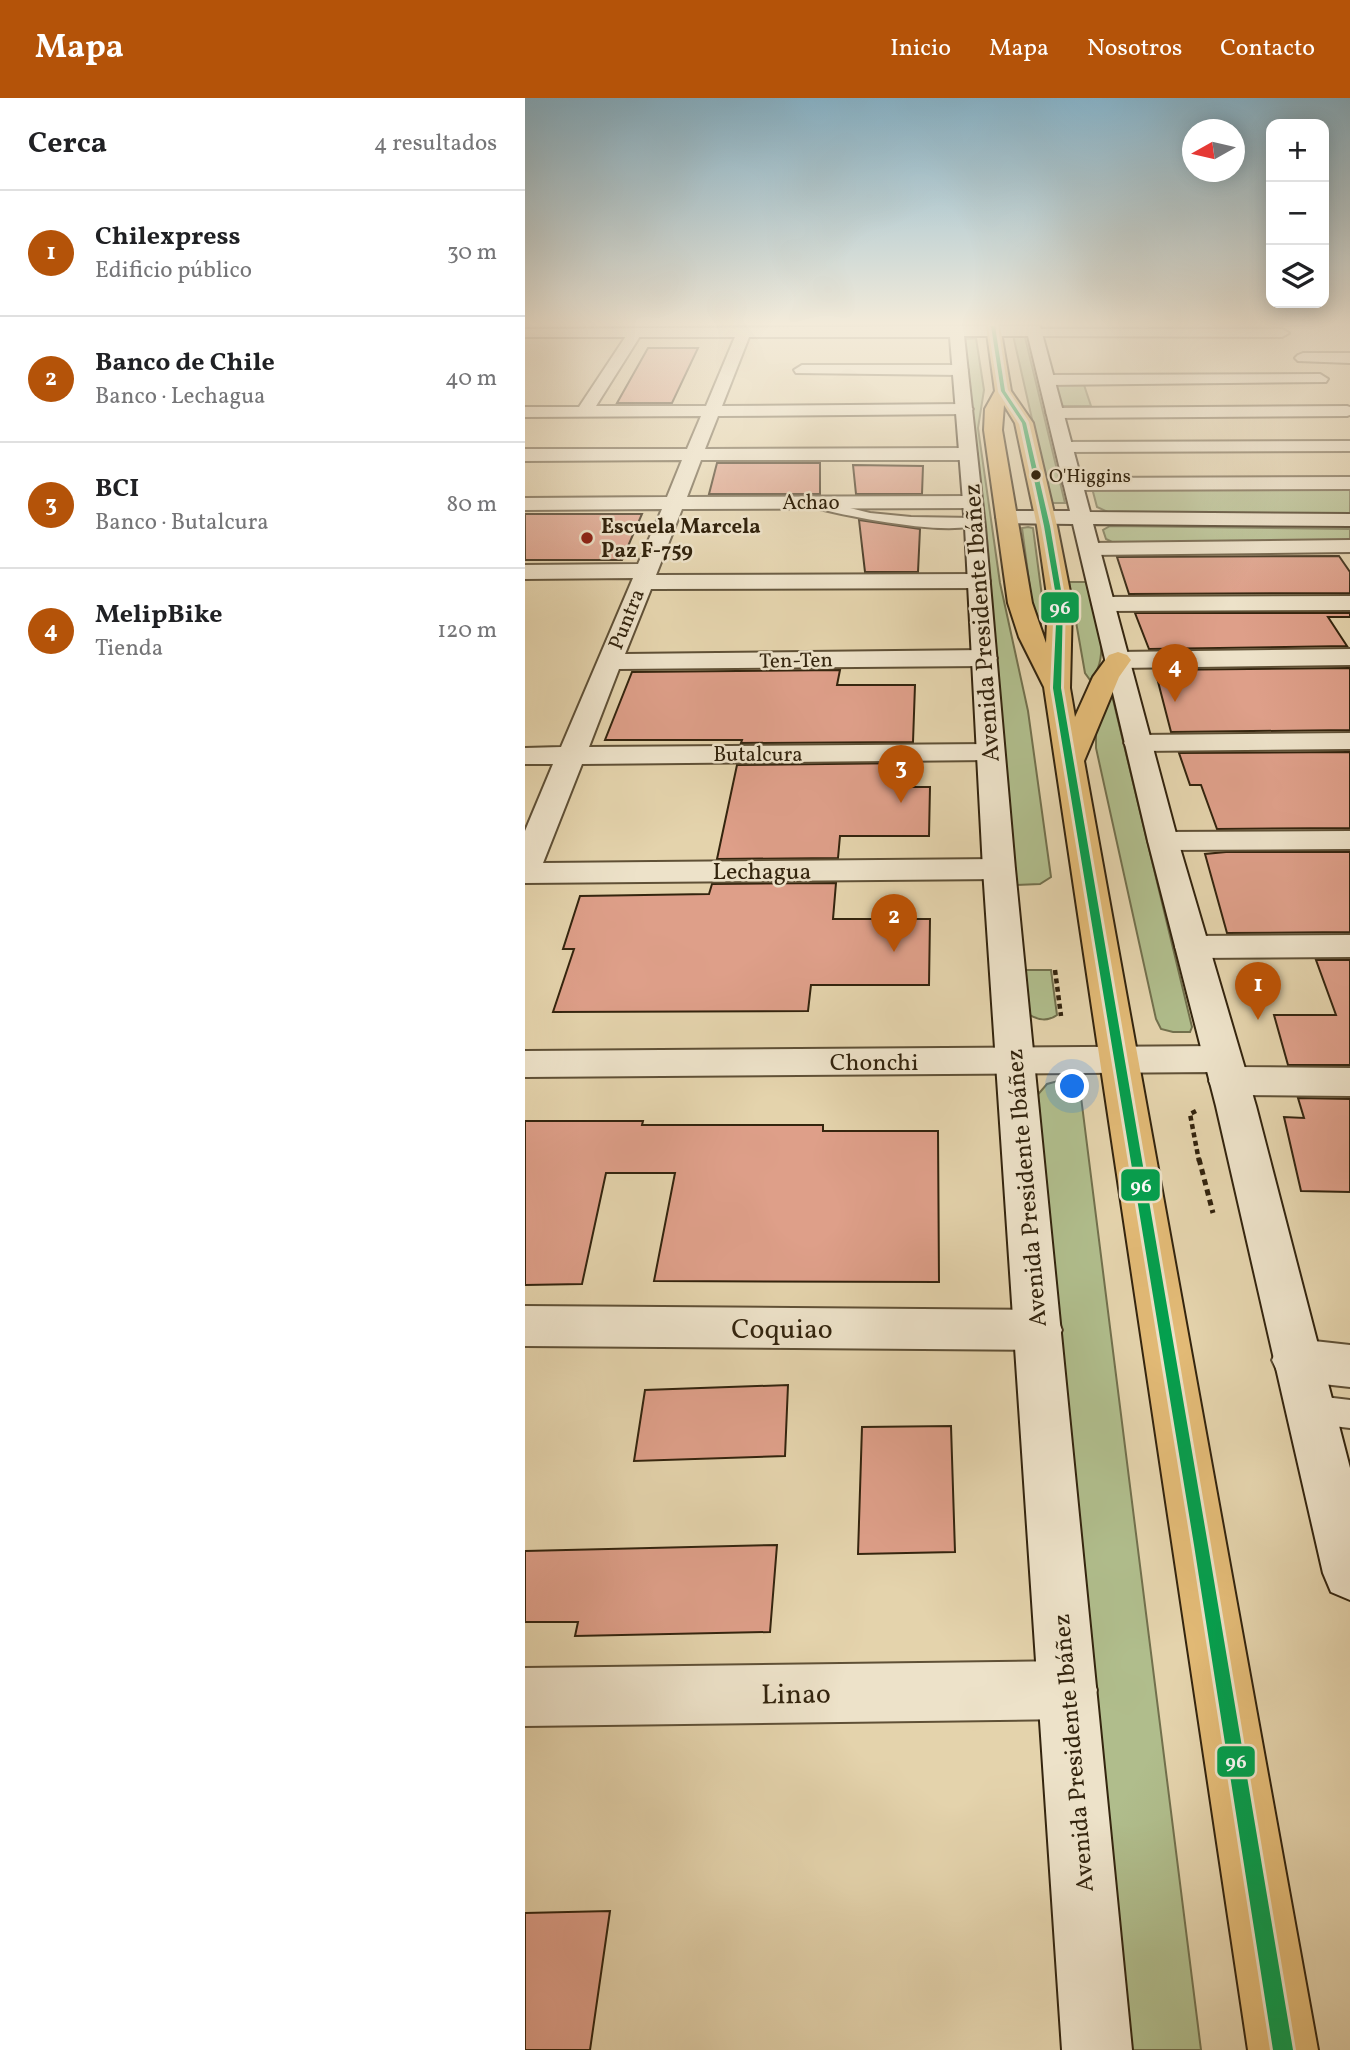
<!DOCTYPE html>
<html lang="es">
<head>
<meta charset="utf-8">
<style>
  body { margin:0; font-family:Vollkorn,serif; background:#f2f2f2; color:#202124 }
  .controls { position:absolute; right:21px; top:21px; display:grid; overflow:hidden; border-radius:14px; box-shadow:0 4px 18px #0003 }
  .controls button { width:63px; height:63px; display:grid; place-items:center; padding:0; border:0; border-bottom:2px solid #e0e0e0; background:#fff; color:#202124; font:35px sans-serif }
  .compass { position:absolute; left:657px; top:21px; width:63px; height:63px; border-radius:50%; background:#fff; box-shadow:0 4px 18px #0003; rotate:262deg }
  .you { position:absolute; left:548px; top:989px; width:24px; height:24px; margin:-18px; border:5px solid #fff; border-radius:50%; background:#1a73e8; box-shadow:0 0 0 10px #1a73e833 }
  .badge { display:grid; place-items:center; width:46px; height:46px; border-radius:50%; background:#b45309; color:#fff; font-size:23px; font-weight:700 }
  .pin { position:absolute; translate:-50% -58px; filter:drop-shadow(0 2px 4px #0008) }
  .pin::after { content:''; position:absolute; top:37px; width:24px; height:21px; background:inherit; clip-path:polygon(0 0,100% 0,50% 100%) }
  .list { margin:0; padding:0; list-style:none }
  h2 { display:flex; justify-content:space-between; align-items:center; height:91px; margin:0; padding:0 28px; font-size:30px }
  h2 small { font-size:23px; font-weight:400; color:#757577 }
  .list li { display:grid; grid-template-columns:46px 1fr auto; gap:21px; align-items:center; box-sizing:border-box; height:126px; padding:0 28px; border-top:2px solid #e0e0e0 }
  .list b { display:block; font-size:26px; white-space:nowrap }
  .list p { margin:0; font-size:23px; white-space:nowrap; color:#757577 }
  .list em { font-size:23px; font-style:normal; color:#757577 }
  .icon { flex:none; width:38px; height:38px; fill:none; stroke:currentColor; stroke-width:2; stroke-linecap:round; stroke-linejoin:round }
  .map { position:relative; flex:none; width:825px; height:1952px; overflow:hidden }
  header { display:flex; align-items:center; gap:42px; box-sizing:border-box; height:98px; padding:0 35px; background:#b45309; color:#fff }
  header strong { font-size:33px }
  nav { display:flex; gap:38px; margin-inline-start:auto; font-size:24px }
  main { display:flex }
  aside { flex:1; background:#fff }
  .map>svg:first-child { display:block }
  .green { fill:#b0bd8c; stroke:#72704d; stroke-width:2 }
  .building { fill:#de9f89; stroke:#33240e; stroke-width:2 }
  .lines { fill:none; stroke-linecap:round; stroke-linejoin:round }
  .lane-casing { stroke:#5f5036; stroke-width:4 }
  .street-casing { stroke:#5f5036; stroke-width:4 }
  .secondary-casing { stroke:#33240e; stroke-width:4 }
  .primary-casing { stroke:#33240e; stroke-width:4 }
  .path-far1 { stroke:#33240e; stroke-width:4.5; stroke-dasharray:5 3.5; stroke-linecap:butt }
  .path { stroke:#33240e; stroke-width:5; stroke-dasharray:6 4.5; stroke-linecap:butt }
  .lane { fill:#ede2c9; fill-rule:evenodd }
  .street { fill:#ede2c9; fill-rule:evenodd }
  .secondary { fill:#ede2c9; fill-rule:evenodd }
  .primary { fill:#e2ba76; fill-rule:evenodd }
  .bus-1-casing { stroke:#ede2c9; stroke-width:6 }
  .bus-1 { fill:#03a04e; fill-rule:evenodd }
  .bus-dot { fill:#33240e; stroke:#ede2c9; stroke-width:2.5 }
  .poi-dot { fill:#8f2418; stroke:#ede2c9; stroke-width:2.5 }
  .labels { text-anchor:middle; stroke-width:5; stroke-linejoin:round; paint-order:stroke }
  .far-bus-label { font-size:19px; fill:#33240e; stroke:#ede2c9; text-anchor:start }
  .far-street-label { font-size:21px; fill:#33240e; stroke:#ede2c9 }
  .far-poi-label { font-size:21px; font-weight:bold; fill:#33240e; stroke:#ede2c9; text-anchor:start }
  .street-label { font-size:24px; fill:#33240e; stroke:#ede2c9 }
  .near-street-label { font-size:28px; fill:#33240e; stroke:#ede2c9 }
  .line-badge { stroke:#ede2c9; stroke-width:2.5 }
  .badge-label { font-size:19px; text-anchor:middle; font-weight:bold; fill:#fff }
</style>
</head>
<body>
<header>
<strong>Mapa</strong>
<nav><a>Inicio</a><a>Mapa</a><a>Nosotros</a><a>Contacto</a></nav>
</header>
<main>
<aside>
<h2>Cerca<small>4 resultados</small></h2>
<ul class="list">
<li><span class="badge">1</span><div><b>Chilexpress</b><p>Edificio público</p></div><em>30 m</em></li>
<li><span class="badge">2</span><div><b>Banco de Chile</b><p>Banco · Lechagua</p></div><em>40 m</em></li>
<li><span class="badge">3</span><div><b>BCI</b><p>Banco · Butalcura</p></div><em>80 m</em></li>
<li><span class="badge">4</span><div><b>MelipBike</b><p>Tienda</p></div><em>120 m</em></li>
</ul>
</aside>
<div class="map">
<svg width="825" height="1952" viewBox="0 0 825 1952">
  <rect width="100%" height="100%" fill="#e4d3ac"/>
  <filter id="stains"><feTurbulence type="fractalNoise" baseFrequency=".00286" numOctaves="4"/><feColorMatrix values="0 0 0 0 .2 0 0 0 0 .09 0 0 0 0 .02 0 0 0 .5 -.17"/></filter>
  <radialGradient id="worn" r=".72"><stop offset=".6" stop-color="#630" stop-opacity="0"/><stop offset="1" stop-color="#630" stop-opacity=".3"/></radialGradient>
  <!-- green -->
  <g class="green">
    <polygon points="488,237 500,239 540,405 526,405"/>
    <polygon points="451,240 459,292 453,330 475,485 503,613 526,779 515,786 489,787 440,241"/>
    <polygon points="528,284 558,284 566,308 535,308"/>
    <polygon points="825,389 825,418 585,415 572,409 567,390"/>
    <polygon points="585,428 825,431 825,444 589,445 581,441 578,432"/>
    <polygon points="503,429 508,430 518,506 516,525 507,506 497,430"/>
    <path d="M544,484H561C568,513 589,558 565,582L560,575Z"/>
    <polygon points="585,589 667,929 665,934 648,934 636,931 631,921 571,650 571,629"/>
    <path d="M499,872H526L532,917C522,924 513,922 503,916Z"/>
    <polygon points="533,983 551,991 556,999 676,1952 596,1952 509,1001 522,986"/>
  </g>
  <!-- building -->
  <g class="building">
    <polygon points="123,250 173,250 147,305 92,305"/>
    <polygon points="192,365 295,365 295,396 184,396"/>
    <polygon points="328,367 398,368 397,396 331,396"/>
    <polygon points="0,416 117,416 97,462 0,462"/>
    <polygon points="334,422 395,431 393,474 340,474"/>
    <polygon points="814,458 825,474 825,495 604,496 592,459"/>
    <polygon points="610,515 825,515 825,519 803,519 822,548 624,551"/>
    <polygon points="825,570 825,632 646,634 630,572"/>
    <polygon points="315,572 312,587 390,587 388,644 216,645 217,642 80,642 107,574"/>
    <polygon points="825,654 825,730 692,731 676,687 665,687 654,655"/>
    <polygon points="387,665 386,689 405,689 404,738 315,738 313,760 192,761 212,667"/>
    <polygon points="701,754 825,754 825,834 702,835 680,756"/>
    <polygon points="311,785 308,821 405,821 404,887 286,887 283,913 28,914 49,851 38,851 55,798 184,796 187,786"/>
    <polygon points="791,862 825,862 825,967 763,967 749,917 811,917"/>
    <polygon points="773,1000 825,1001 825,1094 776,1093 759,1019 779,1020"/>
    <polygon points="0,1023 118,1023 117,1027 298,1027 298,1033 413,1033 414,1184 129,1183 150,1075 81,1075 57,1186 0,1187"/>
    <polygon points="263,1287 260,1358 109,1363 120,1292"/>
    <polygon points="426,1328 430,1454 333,1456 337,1329"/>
    <polygon points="252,1447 245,1534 50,1538 53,1524 0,1524 0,1453"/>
    <polygon points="85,1813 65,1952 0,1952 0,1815"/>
  </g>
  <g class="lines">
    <!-- lane casing -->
    <g class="lane-casing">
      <g id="lane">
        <path d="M285,400L345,415L386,419L449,420L456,424C434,442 309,416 280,407V401Z"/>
        <polygon points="783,1297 825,1302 825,1330 783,1325 772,1321 767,1311 772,1301"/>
      </g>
    </g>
    <!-- street casing -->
    <g class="street-casing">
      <g id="street">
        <polygon points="219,230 226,234 197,308 440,306 448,311 440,316 193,318 180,351 443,350 452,356 443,362 176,362 162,399 447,398 454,400 457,404 454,408 447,410 157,411 131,477 454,476 462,478 465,483 462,488 454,490 126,491 100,556 459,552 468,555 472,560 468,565 459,568 94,571 64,649 465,646 475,648 479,654 475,660 465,662 57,666 18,765 474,761 485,764 490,771 485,778 474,781 0,785 0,733 28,666 0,666 0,650 36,649 108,480 0,481 0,467 113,466 137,411 0,412 0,400 142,399 157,362 0,363 0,351 162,351 176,318 0,319 0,309 54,309 105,232 110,231 117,235 71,308 181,308 212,234"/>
        <polygon points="510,231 757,231 764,235 757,239 505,238 503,235 505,232"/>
        <polygon points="778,255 825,255 825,265 773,263 770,260 773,257"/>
        <polygon points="277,267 435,267 443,272 435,277 271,275 269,272"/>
        <polygon points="795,276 803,281 801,284 522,287 514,282 522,277"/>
        <polygon points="822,308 825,309 825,317 822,318 530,320 521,315 530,310"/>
        <polygon points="825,343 825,353 539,354 530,349 539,344"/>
        <polygon points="825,379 825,391 548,392 538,386 548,380"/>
        <polygon points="825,442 825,454 565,457 557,456 554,451 557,446 565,445"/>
        <polygon points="825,498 825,512 579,513 571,511 567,506 571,501 579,499"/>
        <polygon points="825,551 825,567 593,570 584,567 580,562 584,557 593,554"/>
        <polygon points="825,635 825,651 613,653 603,651 599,645 603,639 613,637"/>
        <polygon points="825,733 825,751 638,752 627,750 623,743 627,736 638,734"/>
        <polygon points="825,837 825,859 667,860 655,857 650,849 655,841 667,838"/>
        <polygon points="697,948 710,952 716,961 711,969 825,970 825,998 703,997 689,993 684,983 689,974 0,979 0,953"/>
        <polygon points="0,1208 514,1212 531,1218 537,1232 531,1246 514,1252 0,1248"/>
        <polygon points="771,1241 825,1247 825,1289 771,1283 754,1277 747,1262 754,1247"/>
        <polygon points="543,1563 564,1571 572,1592 564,1613 543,1621 0,1628 0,1570"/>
      </g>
    </g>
    <!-- secondary casing -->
    <g class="secondary-casing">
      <polygon id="secondary" points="424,228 515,228 565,414 825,416 825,428 568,426 653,743 731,1008 825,1370 825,1502 806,1494 798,1475 691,1008 623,743 548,426 481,425 474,423 471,419 474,415 481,413 545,413 503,238 439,238 460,429 490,771 607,1952 537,1952 458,771 440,429 425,239 0,239 0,231"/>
    </g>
    <!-- primary casing -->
    <g class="primary-casing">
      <path id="primary" d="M461,228H475L486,293L508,325L532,428L547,504L545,590L550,619L568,579L584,557L593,554L602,557L606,562L594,579L559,663L793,1952H723L519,589L494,539L483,505L459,332L460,311L470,293ZM479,307L490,325L512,428L523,504L521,545L507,505L477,332Z"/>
    </g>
    <!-- path-far1 -->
    <g class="path-far1">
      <polyline points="530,872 536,918"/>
      <polyline points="671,1013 665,1016 674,1063"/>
    </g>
    <!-- path -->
    <polyline class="path" points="674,1061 688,1115"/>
    <!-- lane -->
    <use href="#lane" class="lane"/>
    <!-- street -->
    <use href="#street" class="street"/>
    <!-- secondary -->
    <use href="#secondary" class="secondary"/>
    <!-- primary -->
    <use href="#primary" class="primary"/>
    <!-- bus-1 casing -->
    <g class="bus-1-casing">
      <polygon id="bus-1" points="466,228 470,228 480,293 501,325 525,428 538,504 536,590 683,1447 768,1952 748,1952 669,1447 528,590 532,504 519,428 497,325 476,293"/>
    </g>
    <!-- bus-1 -->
    <use href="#bus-1" class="bus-1"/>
  </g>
  <!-- sky -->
  <linearGradient id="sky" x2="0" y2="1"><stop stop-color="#87b6ce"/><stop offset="0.45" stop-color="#f3ebda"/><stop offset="1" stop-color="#f3ebda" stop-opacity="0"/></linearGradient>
  <rect width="825" height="502" fill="url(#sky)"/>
  <!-- markers -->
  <circle class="bus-dot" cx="511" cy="377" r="6"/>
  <circle class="poi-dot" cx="62" cy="440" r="7"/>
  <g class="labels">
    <!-- far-bus labels -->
    <g class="far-bus-label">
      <text x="524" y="384">O'Higgins</text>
    </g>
    <!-- far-street labels -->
    <g class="far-street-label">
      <text x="286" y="411">Achao</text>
      <text transform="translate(101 521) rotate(-68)" y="7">Puntra</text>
      <text transform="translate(271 562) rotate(-1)" y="7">Ten-Ten</text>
      <text x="233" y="663">Butalcura</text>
    </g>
    <!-- far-poi labels -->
    <g class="far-poi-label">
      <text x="76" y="435">Escuela Marcela<tspan x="76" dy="24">Paz F-759</tspan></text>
    </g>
    <!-- street labels -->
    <g class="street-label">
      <text transform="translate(456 525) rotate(-94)" y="8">Avenida Presidente Ibáñez</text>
      <text x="237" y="781">Lechagua</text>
      <text x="349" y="972">Chonchi</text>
      <text transform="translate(501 1090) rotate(-95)" y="8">Avenida Presidente Ibáñez</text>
      <text transform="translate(548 1655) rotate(-95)" y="8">Avenida Presidente Ibáñez</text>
    </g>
    <!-- near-street labels -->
    <g class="near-street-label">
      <text x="257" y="1240">Coquiao</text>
      <text transform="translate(271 1595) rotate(-1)" y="10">Linao</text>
    </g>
  </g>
  <g class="line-badge">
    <rect x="515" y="493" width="40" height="33" rx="7" fill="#03a04e"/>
    <rect x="595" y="1070" width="41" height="34" rx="7" fill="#03a04e"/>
    <rect x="691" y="1647" width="40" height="33" rx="7" fill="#03a04e"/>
  </g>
  <g class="badge-label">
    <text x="535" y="516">96</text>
    <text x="616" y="1094">96</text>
    <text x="711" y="1670">96</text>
  </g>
  <rect width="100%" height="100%" filter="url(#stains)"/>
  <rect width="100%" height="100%" fill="url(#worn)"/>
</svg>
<div class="controls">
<button>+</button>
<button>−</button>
<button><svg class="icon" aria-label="layers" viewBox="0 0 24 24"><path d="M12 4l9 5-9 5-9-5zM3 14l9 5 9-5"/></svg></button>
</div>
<svg class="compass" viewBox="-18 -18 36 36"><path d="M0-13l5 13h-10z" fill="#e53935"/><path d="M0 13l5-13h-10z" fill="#757577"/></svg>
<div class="you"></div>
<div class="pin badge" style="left:733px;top:922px">1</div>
<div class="pin badge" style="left:369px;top:854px">2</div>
<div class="pin badge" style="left:376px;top:705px">3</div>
<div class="pin badge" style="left:650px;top:604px">4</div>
</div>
</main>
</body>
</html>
